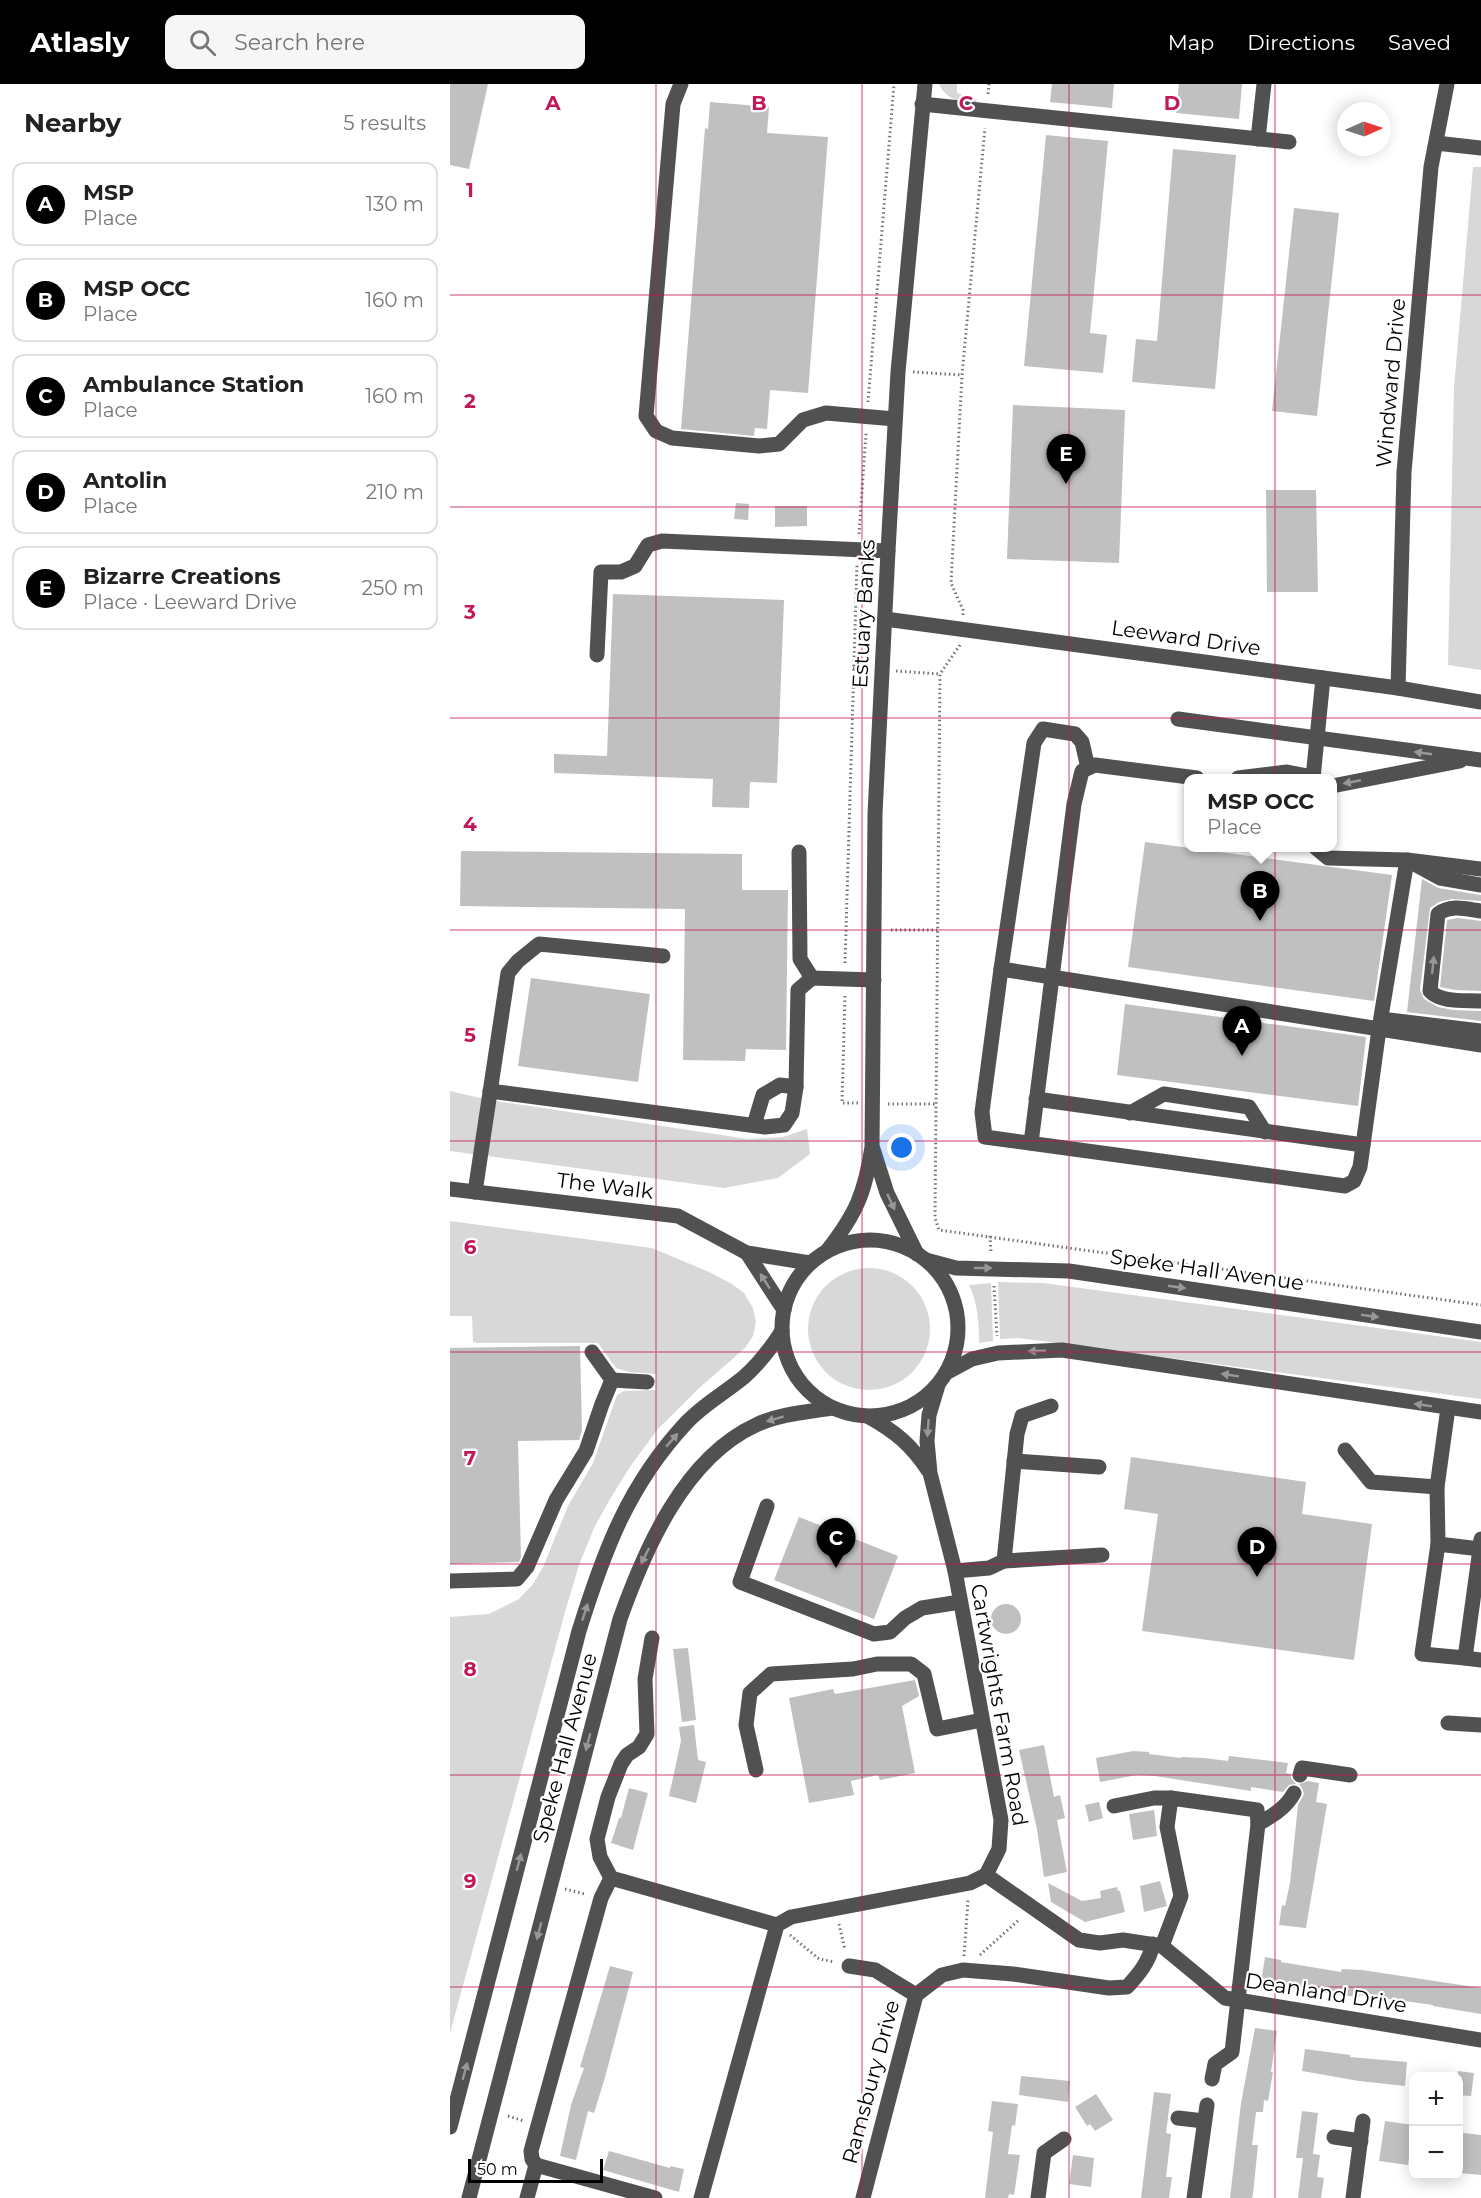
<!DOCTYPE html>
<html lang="en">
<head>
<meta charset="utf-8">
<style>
  body { margin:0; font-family:Montserrat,sans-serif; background:#f6f6f6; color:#222 }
  .controls { position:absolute; right:18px; bottom:18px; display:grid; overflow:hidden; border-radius:12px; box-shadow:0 3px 15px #0003 }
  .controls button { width:54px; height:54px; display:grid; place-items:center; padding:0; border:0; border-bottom:2px solid #e0e0e0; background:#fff; color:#222; font:30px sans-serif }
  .compass { position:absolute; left:887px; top:18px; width:54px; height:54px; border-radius:50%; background:#fff; box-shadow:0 3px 15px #0003; rotate:87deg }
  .scale { position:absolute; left:18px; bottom:15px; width:135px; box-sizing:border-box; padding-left:6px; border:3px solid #000; border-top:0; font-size:16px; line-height:21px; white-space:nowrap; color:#000; -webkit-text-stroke:4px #fff; paint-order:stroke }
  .you { position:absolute; left:452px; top:1064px; width:21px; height:21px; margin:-15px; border:4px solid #fff; border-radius:50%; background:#1a73e8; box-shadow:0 0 0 9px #1a73e833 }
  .badge { display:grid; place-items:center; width:39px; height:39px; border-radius:50%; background:#000; color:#fff; font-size:20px; font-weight:700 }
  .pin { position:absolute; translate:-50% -50px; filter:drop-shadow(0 2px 3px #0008) }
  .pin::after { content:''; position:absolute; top:32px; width:21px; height:18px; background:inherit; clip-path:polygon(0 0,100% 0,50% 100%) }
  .popup { position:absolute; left:734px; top:690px; width:153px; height:78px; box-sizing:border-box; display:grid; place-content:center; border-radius:12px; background:#fff; filter:drop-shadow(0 2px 4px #0005); font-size:20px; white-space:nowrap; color:#767676 }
  .popup b { font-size:22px; color:#222 }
  .popup::after { content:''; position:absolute; left:50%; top:100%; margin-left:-12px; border:12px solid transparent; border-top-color:#fff }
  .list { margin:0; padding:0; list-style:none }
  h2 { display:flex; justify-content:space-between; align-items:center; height:78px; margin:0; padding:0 24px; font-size:26px }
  h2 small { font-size:20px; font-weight:400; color:#767676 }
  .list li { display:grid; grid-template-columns:39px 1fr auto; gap:18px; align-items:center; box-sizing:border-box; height:84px; margin:0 12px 12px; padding:0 12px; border:2px solid #e0e0e0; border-radius:12px }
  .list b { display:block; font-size:22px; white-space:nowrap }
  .list p { margin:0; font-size:20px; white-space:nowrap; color:#767676 }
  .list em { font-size:20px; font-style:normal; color:#767676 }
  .icon { flex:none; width:33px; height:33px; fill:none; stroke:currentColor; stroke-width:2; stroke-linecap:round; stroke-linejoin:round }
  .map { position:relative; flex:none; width:1031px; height:2114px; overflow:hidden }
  header { display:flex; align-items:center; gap:36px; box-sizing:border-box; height:84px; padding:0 30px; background:#000; color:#fff }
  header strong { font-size:28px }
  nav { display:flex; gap:33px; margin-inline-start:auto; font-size:21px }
  .search { width:420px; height:54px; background:#f6f6f6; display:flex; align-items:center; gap:15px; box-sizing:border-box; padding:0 21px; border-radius:12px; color:#767676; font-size:22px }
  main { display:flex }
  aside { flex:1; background:#fff }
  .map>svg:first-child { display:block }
  .green { fill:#d8d8d8 }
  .building { fill:#c0c0c0 }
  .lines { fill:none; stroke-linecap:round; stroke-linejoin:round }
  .path { stroke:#737373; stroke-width:3; stroke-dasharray:1.5 3; stroke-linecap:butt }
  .minor { stroke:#515151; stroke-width:15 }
  .oneway { fill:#979797 }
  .grid { fill:none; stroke:#c2185b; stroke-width:1.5; stroke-opacity:0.55 }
  .labels { text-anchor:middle; stroke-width:4.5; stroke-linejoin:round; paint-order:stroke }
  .street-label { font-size:21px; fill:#000; stroke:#fff }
  .grid-label { font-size:20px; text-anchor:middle; font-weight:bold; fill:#c2185b; stroke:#fff; stroke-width:4.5; stroke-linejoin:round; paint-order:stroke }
</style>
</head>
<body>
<header>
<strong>Atlasly</strong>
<div class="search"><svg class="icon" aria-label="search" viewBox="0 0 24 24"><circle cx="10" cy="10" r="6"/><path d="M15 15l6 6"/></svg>Search here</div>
<nav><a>Map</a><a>Directions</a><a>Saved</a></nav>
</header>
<main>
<aside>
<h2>Nearby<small>5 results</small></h2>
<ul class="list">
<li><span class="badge">A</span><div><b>MSP</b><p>Place</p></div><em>130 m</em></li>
<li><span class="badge">B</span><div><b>MSP OCC</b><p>Place</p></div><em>160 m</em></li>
<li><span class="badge">C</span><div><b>Ambulance Station</b><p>Place</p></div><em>160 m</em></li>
<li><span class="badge">D</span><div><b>Antolin</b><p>Place</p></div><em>210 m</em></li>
<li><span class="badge">E</span><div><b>Bizarre Creations</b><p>Place · Leeward Drive</p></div><em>250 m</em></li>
</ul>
</aside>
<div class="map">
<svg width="1031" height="2114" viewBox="0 0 1031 2114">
  <rect width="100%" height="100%" fill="#fff"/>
  <!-- green -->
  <g class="green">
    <path d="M489,0H507V9L527,16L526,19C510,18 496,16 489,0Z"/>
    <polygon points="1023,83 1031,83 1031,586 998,581 1004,304"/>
    <polygon points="0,1007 39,1016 298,1055 333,1053 357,1045 360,1070 328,1094 274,1104 0,1067"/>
    <polygon points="0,1137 202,1164 259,1188 282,1200 294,1209 303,1224 306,1238 303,1252 295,1264 248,1305 207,1346 180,1383 160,1415 144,1444 129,1481 115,1528 0,1949 0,1533 39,1530 69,1515 83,1500 93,1483 118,1422 143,1379 167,1311 174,1307 206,1306 206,1290 179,1288 166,1284 148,1259 27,1259 23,1258 22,1232 0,1232"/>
    <circle cx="419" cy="1245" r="61"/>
    <polygon points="548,1198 593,1199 1031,1258 1031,1315 569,1254 550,1255"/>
    <path d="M541,1199L543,1257L529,1259C529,1238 528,1220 519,1201Z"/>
  </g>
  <!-- building -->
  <g class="building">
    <polygon points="0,0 38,0 19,85 0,81"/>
    <polygon points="602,0 664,0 662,24 600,18"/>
    <polygon points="729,0 792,0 789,35 726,29"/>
    <polygon points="260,18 319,23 317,49 378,53 358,309 320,306 317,345 305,344 304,352 231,345 255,44 258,45"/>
    <polygon points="596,51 658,57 640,249 657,251 653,289 574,282"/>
    <polygon points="723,65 786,71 765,305 682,298 686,255 707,257"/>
    <polygon points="844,124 889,129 867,332 822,327"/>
    <polygon points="563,321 675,326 669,479 557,475"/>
    <polygon points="816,406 866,406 868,508 817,508"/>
    <polygon points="286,419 299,420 298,436 284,435"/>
    <polygon points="325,422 357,422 357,442 325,443"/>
    <polygon points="163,510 334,516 327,699 300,698 299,724 262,723 263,695 104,689 104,670 157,672"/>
    <polygon points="695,758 942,791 924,917 678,883"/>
    <polygon points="11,767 292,770 292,806 338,806 336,966 296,965 295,977 233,976 235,825 10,822"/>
    <polygon points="972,795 988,804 1031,811 1031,817 1002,815 989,818 980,824 970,906 974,915 988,923 1003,926 1031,927 1031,937 957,928"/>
    <polygon points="1008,834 1031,837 1031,907 1005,906 990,903 997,836"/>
    <polygon points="81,894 200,910 188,998 68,982"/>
    <polygon points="675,920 916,953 908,1022 667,991"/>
    <polygon points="130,1262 132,1347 129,1356 68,1357 71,1473 69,1478 0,1480 0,1264"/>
    <polygon points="681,1373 856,1398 852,1430 922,1440 904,1576 692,1547 708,1430 674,1425"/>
    <polygon points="349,1433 448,1472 424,1535 324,1496"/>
    <circle cx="556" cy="1535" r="15"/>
    <polygon points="238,1564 246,1636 232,1638 223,1565"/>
    <polygon points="465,1596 469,1612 452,1622 465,1689 430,1696 428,1691 401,1697 404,1711 359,1719 339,1614 383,1605 385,1610"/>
    <polygon points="244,1641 248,1676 256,1678 246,1719 219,1712 231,1657 229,1643"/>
    <polygon points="594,1661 604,1713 610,1711 615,1734 607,1736 617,1788 594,1793 587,1745 569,1666"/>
    <polygon points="683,1667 699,1668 699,1670 731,1674 731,1673 754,1674 778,1677 779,1672 838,1679 836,1689 841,1690 841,1694 846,1700 839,1701 833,1708 801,1703 801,1707 705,1692 687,1691 650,1698 646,1674"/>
    <polygon points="858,1697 869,1699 866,1718 877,1720 856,1844 829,1841 832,1821 835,1822 840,1799 848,1721 854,1710 852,1704 849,1700"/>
    <polygon points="179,1704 198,1709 183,1766 161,1759 169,1734 171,1734"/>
    <polygon points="649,1718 653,1734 639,1738 635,1721"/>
    <polygon points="704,1726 707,1752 683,1756 679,1730"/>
    <polygon points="710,1797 717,1822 694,1828 690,1802"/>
    <polygon points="598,1799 632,1817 651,1814 650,1807 667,1803 668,1807 670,1807 675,1828 635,1838 601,1818"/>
    <polygon points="815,1873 831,1876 831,1878 891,1888 892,1885 912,1886 1031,1904 1031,1930 983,1922 983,1921 910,1911 909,1913 889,1911 811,1899"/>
    <polygon points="160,1882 183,1888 154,1997 144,2029 138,2027 126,2076 110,2072 121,2021 134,1984 130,1983"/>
    <polygon points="805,1944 827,1947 821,1988 823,1988 818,2017 814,2016 813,2028 806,2028 802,2061 808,2061 803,2110 802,2114 780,2114 791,2019"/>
    <polygon points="855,1965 900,1971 900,1973 957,1978 955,2002 909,1997 852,1987"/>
    <polygon points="1008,1987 1024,1989 1021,2012 1008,2011"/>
    <polygon points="571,1992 620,1997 618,2018 569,2011"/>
    <polygon points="704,2008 721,2010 716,2049 721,2050 716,2093 722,2093 719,2114 691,2114"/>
    <polygon points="646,2010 663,2036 645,2047 640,2040 637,2042 625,2023"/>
    <polygon points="542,2017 568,2020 565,2042 562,2041 558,2070 570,2071 564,2111 559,2110 558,2114 535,2114 543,2048 538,2047"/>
    <polygon points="852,2027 868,2029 863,2070 870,2071 867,2093 874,2094 871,2114 848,2114 853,2074 846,2074"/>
    <polygon points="935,2037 963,2041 958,2081 929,2077"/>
    <polygon points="1013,2049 1031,2051 1031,2091 1009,2089"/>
    <polygon points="159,2067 220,2084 220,2082 234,2085 229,2108 153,2086"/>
    <polygon points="623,2071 644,2074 641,2103 619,2100"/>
  </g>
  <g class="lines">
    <!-- path -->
    <g class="path">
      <polyline points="538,10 539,0"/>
      <polyline points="463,288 512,291"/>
      <polyline points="418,318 444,0"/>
      <polyline points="409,450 416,349"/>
      <polyline points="513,531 513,526 501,499 512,291 535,44"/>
      <polyline points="510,561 490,590 485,1134 489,1146 1031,1221"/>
      <polyline points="403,584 416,585"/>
      <polyline points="446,587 490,590"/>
      <polyline points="441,846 487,846"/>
      <polyline points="395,879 407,480"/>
      <polyline points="395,912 392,1019 408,1019"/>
      <polyline points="438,1020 486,1020"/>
      <polyline points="540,1152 541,1168"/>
      <polyline points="544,1202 547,1252"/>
      <polyline points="115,1805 135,1810"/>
      <polyline points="389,1840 395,1866"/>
      <polyline points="340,1851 369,1875 385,1878"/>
      <polyline points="530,1871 570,1835"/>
      <polyline points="514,1872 518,1816"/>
      <polyline points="58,2032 74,2037"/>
    </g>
    <!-- minor -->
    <g class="minor">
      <polyline points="231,0 223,20 196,332 206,347 222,354 309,362 329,360 353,336 376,329 445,335"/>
      <polyline points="472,20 839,58"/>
      <polyline points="808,55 814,0"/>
      <polyline points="986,59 1031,64"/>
      <polyline points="435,535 948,604 1031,618"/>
      <polyline points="147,571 151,488 171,488 185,482 198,461 212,457 438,467"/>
      <polyline points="948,604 954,388 981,83 997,0"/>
      <polyline points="728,635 1031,676"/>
      <polyline points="788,694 837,688 863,693"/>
      <polyline points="863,694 873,594"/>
      <polyline points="882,702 1010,677"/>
      <polyline points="866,764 878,774 957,776 990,794 1031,801"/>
      <polyline points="349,768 350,875 362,894"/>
      <polyline points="1031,785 957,776 929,945 910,1083 904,1097 895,1102 535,1053 532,1028 551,885 1031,961"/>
      <path d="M1031,827C1016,825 1001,820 988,830L980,907C991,919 1015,916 1031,917"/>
      <polyline points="551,885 584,659 593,645 625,650 632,658 638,684"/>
      <polyline points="939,936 1031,947"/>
      <polyline points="40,1007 315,1043 334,1041 342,1029 346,1003 348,906 362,894 424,896"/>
      <polyline points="586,1015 913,1061"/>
      <polyline points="680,1029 714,1010 799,1023 815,1048"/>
      <polyline points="304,1041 313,1011 330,1001 346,1003"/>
      <polyline points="581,1059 624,720 632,687 645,681 747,694"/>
      <polyline points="423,1065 437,1109 467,1170"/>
      <polyline points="0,1105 228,1132 297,1169 360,1179"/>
      <polyline points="25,1108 58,889 68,877 89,860 213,872"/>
      <circle cx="420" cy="1244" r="88"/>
      <path d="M377,1167C406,1130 415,1109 422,1063L425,730L438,467L448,288L475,0"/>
      <polyline points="297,1169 334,1226"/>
      <polyline points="476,1176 506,1184 619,1187 1031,1248"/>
      <polyline points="496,1289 522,1275 548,1269 612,1266 1031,1328"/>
      <polyline points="162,1296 197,1298"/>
      <polyline points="601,1322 572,1332 567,1350 554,1477 652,1471"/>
      <path d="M419,1333C446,1348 461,1361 478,1386"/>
      <polyline points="895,1366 921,1398 987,1403"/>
      <polyline points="564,1377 649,1383"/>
      <polyline points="317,1422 290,1498 424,1550 440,1548 455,1534 472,1524 510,1518"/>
      <polyline points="988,1460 987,1403 998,1324"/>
      <polyline points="1030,1465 988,1460 972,1570 1015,1574 1030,1465 1031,1455"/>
      <polyline points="505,1487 539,1484 554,1477"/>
      <polyline points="0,1497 67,1495 77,1483 106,1416 136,1367 152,1320 162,1296 142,1268"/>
      <polyline points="202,1554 195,1595 197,1650 189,1663 177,1671 171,1680 158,1713 147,1755 150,1773 161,1794 327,1841"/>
      <polyline points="1015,1574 1031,1576"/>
      <polyline points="998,1639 1031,1641"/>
      <polyline points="306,1686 296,1641 300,1609 321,1590 403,1585 427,1580 461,1580 474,1590 487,1645 532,1636"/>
      <polyline points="850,1691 852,1684 900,1691"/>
      <polyline points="664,1722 704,1714 721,1714"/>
      <path d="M808,1740C822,1732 836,1724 844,1709"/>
      <polyline points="536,1791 629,1856 650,1859 673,1856 712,1862 775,1914 1031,1956"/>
      <polyline points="712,1862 731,1812 717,1743 721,1714 807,1726 808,1740 782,1968 765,1980 762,1995"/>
      <polyline points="399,1882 425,1886 466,1911"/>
      <polyline points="728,2034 754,2037"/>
      <path d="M0,2043L129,1547C154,1467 178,1401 237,1338C254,1320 276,1308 294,1293C310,1279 321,1264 332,1247"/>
      <polyline points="884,2053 911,2057"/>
      <polyline points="86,2081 205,2114"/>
      <path d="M19,2114L170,1535C195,1465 234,1374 306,1341C329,1330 357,1328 382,1324"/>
      <polyline points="77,2114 86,2081 82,2075 81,2067 151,1814 161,1794"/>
      <polyline points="251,2114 327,1841 341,1833 520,1799 536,1791 549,1765 551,1736 505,1487 480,1389 477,1357 479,1331 488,1301"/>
      <path d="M413,2114L466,1911L492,1891L513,1886L563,1890L659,1904L677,1903C689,1890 699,1878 703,1860"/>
      <polyline points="588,2114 594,2069 614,2055"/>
      <polyline points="744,2114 757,2021"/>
      <polyline points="903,2114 913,2037"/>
    </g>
  </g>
  <!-- one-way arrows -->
  <defs><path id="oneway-solid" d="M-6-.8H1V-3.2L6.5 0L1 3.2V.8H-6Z" transform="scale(1.5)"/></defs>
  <g class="oneway">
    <use href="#oneway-solid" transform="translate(973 669) rotate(-172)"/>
    <use href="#oneway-solid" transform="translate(902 698) rotate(169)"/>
    <use href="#oneway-solid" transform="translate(983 881) rotate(-84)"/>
    <use href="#oneway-solid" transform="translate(441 1118) rotate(65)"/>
    <use href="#oneway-solid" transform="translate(533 1184)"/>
    <use href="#oneway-solid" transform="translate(315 1197) rotate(-123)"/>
    <use href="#oneway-solid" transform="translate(727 1203) rotate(8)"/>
    <use href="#oneway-solid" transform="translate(920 1232) rotate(8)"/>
    <use href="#oneway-solid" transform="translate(587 1267) rotate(178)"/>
    <use href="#oneway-solid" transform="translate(780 1291) rotate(-171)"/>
    <use href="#oneway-solid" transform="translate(973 1321) rotate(-171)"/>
    <use href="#oneway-solid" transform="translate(325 1335) rotate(164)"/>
    <use href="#oneway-solid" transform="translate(478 1344) rotate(94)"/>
    <use href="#oneway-solid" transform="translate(222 1356) rotate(-49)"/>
    <use href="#oneway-solid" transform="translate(195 1472) rotate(117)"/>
    <use href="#oneway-solid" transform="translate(135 1528) rotate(-72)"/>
    <use href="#oneway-solid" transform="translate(138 1658) rotate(105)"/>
    <use href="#oneway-solid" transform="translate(69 1778) rotate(-75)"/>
    <use href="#oneway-solid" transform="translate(89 1847) rotate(105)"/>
    <use href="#oneway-solid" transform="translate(15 1987) rotate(-75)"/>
  </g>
  <!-- grid -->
  <path class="grid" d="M206,0V2114M412,0V2114M619,0V2114M825,0V2114M0,211H1031M0,423H1031M0,634H1031M0,846H1031M0,1057H1031M0,1268H1031M0,1480H1031M0,1691H1031M0,1903H1031"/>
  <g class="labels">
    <!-- street labels -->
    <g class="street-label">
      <text transform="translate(941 299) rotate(-85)" y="7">Windward Drive</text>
      <text transform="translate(414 530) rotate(-87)" y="7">Estuary Banks</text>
      <text transform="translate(736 554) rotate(8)" y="7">Leeward Drive</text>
      <text transform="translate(155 1102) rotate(7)" y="7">The Walk</text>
      <text transform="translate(757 1186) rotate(8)" y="7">Speke Hall Avenue</text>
      <text transform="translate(549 1621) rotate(80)" y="7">Cartwrights Farm Road</text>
      <text transform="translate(115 1664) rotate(-75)" y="7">Speke Hall Avenue</text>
      <text transform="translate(876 1909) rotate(9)" y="7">Deanland Drive</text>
      <text transform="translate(421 1998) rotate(-75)" y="7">Ramsbury Drive</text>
    </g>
  </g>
  <g class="grid-label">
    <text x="103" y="26">A</text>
    <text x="309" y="26">B</text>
    <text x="516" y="26">C</text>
    <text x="722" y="26">D</text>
    <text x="20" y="113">1</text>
    <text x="20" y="324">2</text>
    <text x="20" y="535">3</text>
    <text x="20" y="747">4</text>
    <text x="20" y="958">5</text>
    <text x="20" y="1170">6</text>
    <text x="20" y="1381">7</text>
    <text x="20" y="1592">8</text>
    <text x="20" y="1804">9</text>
  </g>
</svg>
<div class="controls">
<button>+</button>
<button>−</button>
</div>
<svg class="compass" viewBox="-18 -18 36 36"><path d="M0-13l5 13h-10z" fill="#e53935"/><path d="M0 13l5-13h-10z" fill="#767676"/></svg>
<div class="scale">50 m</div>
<div class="you"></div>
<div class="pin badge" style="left:792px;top:972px">A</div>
<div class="pin badge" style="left:810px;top:837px">B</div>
<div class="popup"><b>MSP OCC</b>Place</div>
<div class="pin badge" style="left:386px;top:1484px">C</div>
<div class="pin badge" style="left:807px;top:1493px">D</div>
<div class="pin badge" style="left:616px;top:400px">E</div>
</div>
</main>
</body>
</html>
